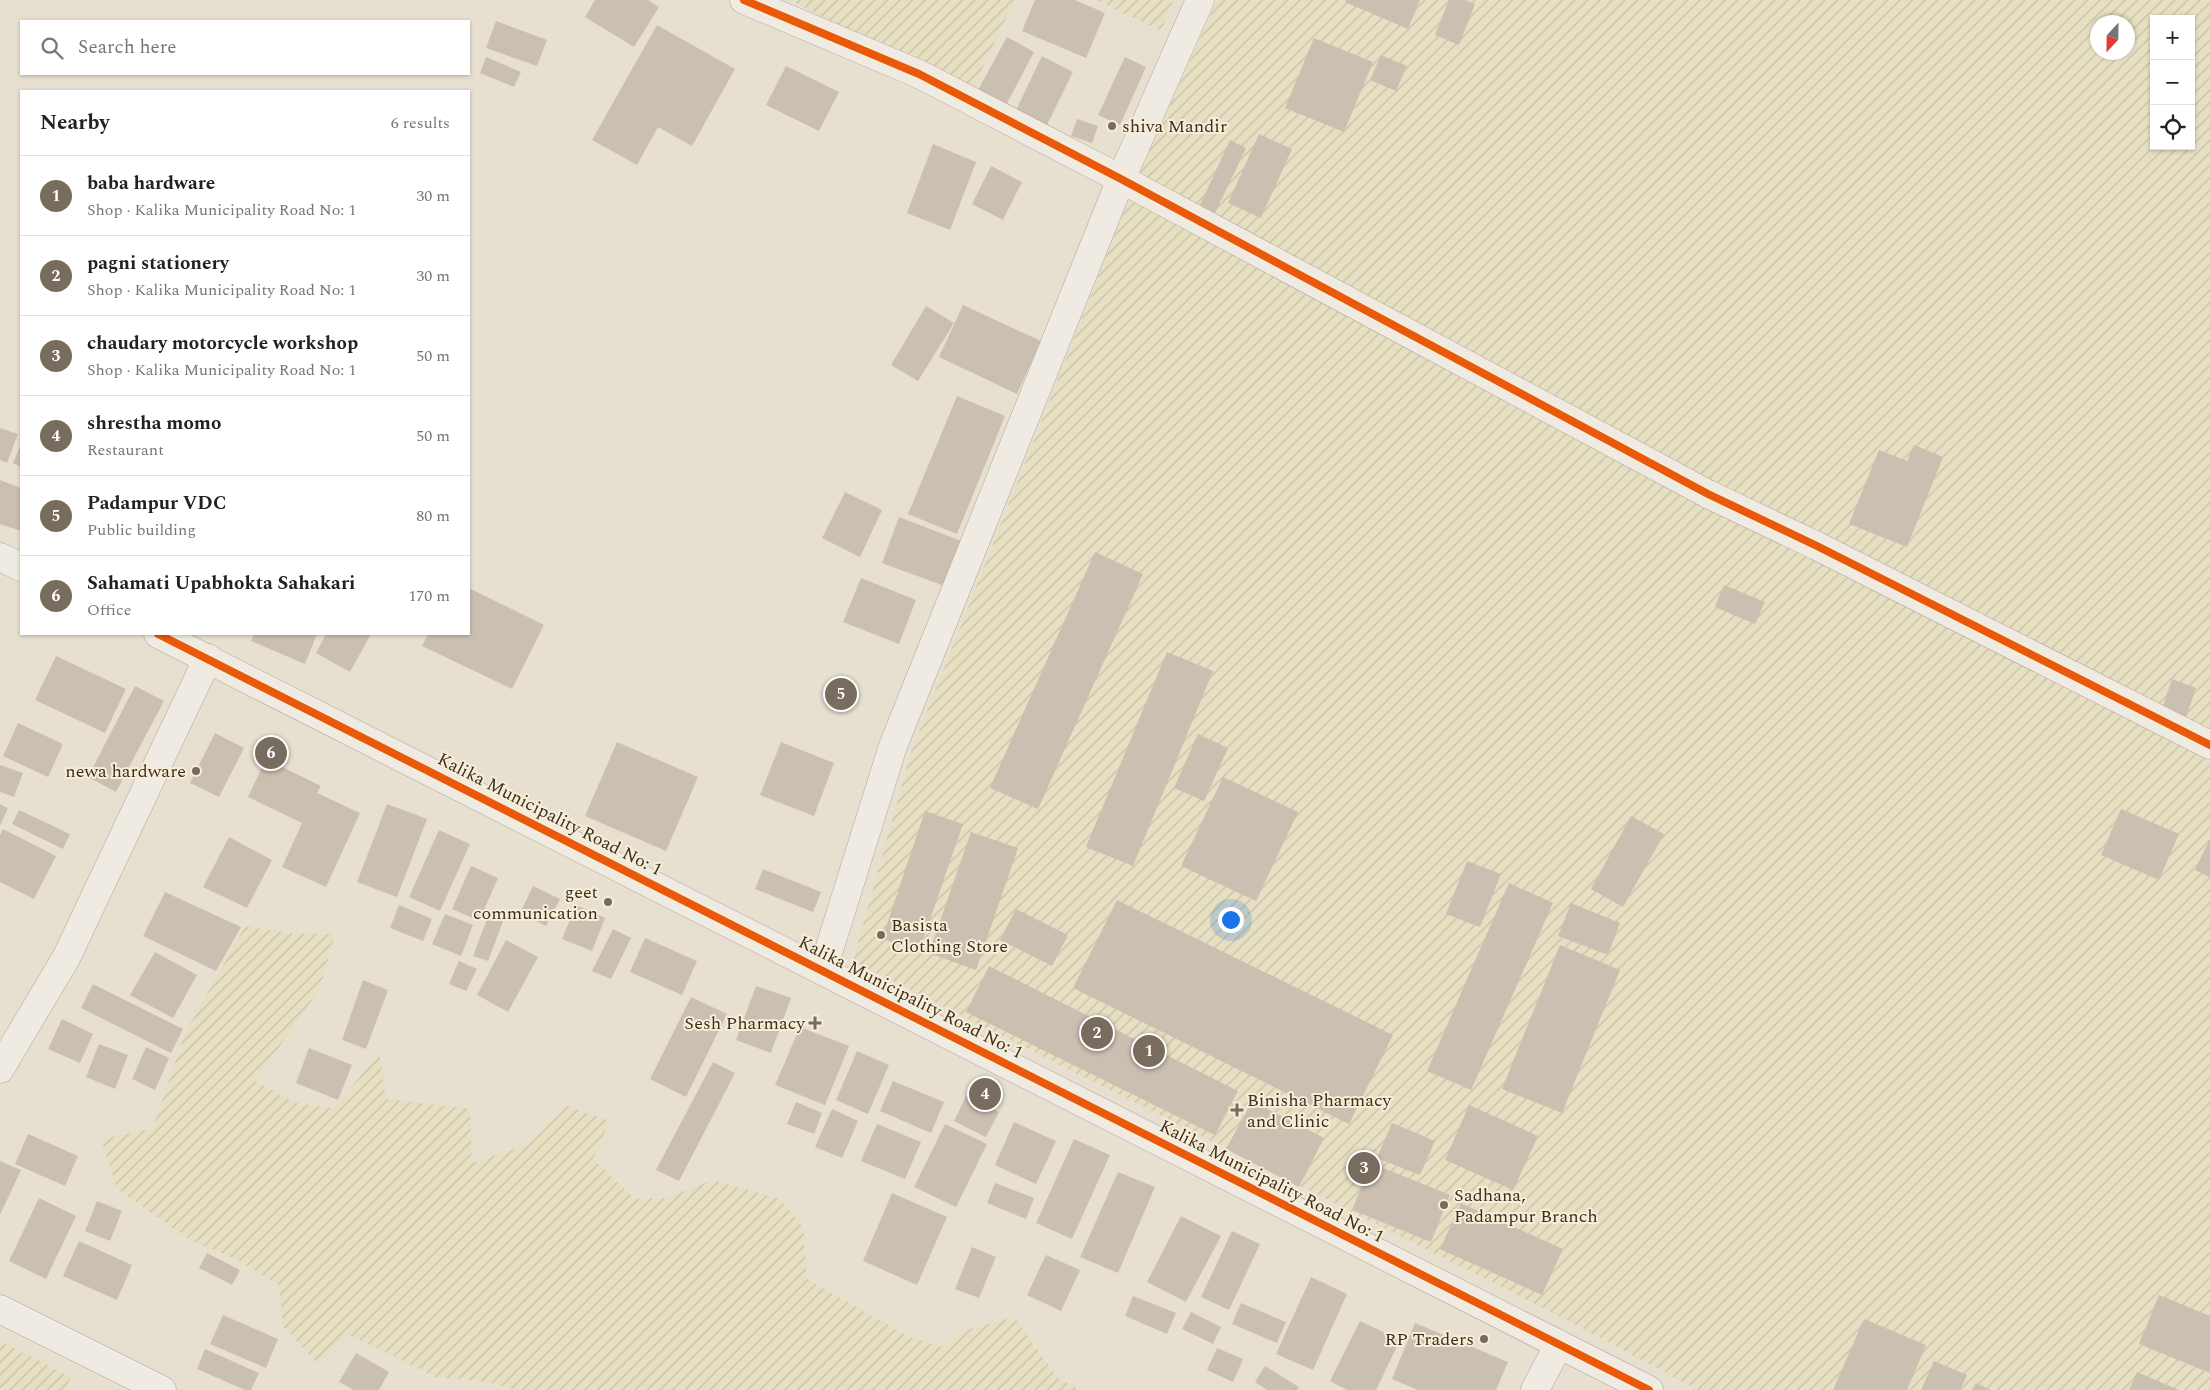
<!DOCTYPE html>
<html lang="en">
<head>
<meta charset="utf-8">
<style>
  body { margin:0; font-family:Spectral,serif; background:#f6f6f6; color:#222 }
  .controls { position:absolute; right:15px; top:15px; display:grid; overflow:hidden; border-radius:0px; box-shadow:0 1px 4px #0004 }
  .controls button { width:45px; height:45px; display:grid; place-items:center; padding:0; border:0; border-bottom:1px solid #e0e0e0; background:#fff; color:#222; font:25px sans-serif }
  .compass { position:absolute; left:2090px; top:15px; width:45px; height:45px; border-radius:50%; background:#fff; box-shadow:0 1px 4px #0004; rotate:202deg }
  .you { position:absolute; left:1230px; top:919px; width:18px; height:18px; margin:-12px; border:4px solid #fff; border-radius:50%; background:#1a73e8; box-shadow:0 0 0 8px #1a73e833 }
  .badge { display:grid; place-items:center; width:32px; height:32px; border-radius:50%; background:#786c5e; color:#fff; font-size:16px; font-weight:700 }
  .pin { position:absolute; translate:-50% -50%; border:2px solid #fff; box-shadow:0 1px 5px #0006 }
  .list { margin:0; padding:0; list-style:none }
  h2 { display:flex; justify-content:space-between; align-items:center; height:65px; margin:0; padding:0 20px; font-size:21px }
  h2 small { font-size:16px; font-weight:400; color:#767676 }
  .list li { display:grid; grid-template-columns:32px 1fr auto; gap:15px; align-items:center; box-sizing:border-box; height:80px; padding:0 20px; border-top:1px solid #e0e0e0 }
  .list b { display:block; font-size:19px; white-space:nowrap }
  .list p { margin:0; font-size:16px; white-space:nowrap; color:#767676 }
  .list em { font-size:16px; font-style:normal; color:#767676 }
  .icon { flex:none; width:28px; height:28px; fill:none; stroke:currentColor; stroke-width:2; stroke-linecap:round; stroke-linejoin:round }
  .map { position:relative; flex:none; width:2210px; height:1390px; overflow:hidden }
  .search { position:absolute; background:#fff; box-shadow:0 1px 4px #0004; left:20px; top:20px; width:450px; height:55px; display:flex; align-items:center; gap:12px; box-sizing:border-box; padding:0 18px; border-radius:0px; color:#767676; font-size:19px }
  .panel { position:absolute; background:#fff; box-shadow:0 1px 4px #0004; left:20px; top:90px; width:450px; height:545px; border-radius:0px }
  .map>svg:first-child { display:block }
  .farmland { fill:url(#farmland-furrows); fill-rule:evenodd }
  .building { fill:#cbbfb2 }
  .lines { fill:none; stroke-linecap:round; stroke-linejoin:round }
  .minor-casing { stroke:#ada599; stroke-width:29 }
  .minor { stroke:#efebe3; stroke-width:28 }
  .cycleway-casing { stroke:#f7eed8; stroke-width:11 }
  .cycleway { stroke:#e8590c; stroke-width:8 }
  .poi-dot { fill:#786c5e; stroke:#f7eed8; stroke-width:2 }
  .labels { text-anchor:middle; stroke-width:4; stroke-linejoin:round; paint-order:stroke }
  .poi-label { font-size:18px; fill:#3d2e20; stroke:#f7eed8; text-anchor:start }
  .street-label { font-size:18px; fill:#3d2e20; stroke:#f7eed8 }
</style>
</head>
<body>
<div class="map">
<svg width="2210" height="1390" viewBox="0 0 2210 1390">
  <defs>
    <pattern id="farmland-furrows" width="10" height="10" patternUnits="userSpaceOnUse" patternTransform="scale(1.25)"><rect width="10" height="10" fill="#e6dfc2"/><path d="M-1 1l2-2M0 10L10 0M9 11l2-2" fill="none" stroke="#c6c0a6"/></pattern>
  </defs>
  <rect width="100%" height="100%" fill="#e7e0d1"/>
  <!-- farmland -->
  <g class="farmland">
    <polygon points="790,0 1015,0 970,94"/>
    <polygon points="1096,0 1173,0 1161,31"/>
    <path d="M1217,0H2210V1390H1698L1555,1314L853,961L911,752L1136,181ZM2154,19H2191V146H2154ZM2098,22H2128V52H2098Z"/>
    <polygon points="245,926 287,933 335,934 320,989 255,1081 296,1103 334,1108 379,1054 386,1099 470,1109 472,1163 527,1145 565,1105 610,1121 593,1159 635,1199 667,1198 712,1180 780,1199 803,1227 807,1279 909,1337 941,1347 966,1330 1014,1317 1058,1378 1082,1390 515,1390 488,1382 436,1377 347,1334 317,1363 283,1326 279,1285 236,1259 192,1241 117,1189 101,1139 152,1129 186,1031"/>
    <polygon points="0,1341 71,1377 65,1390 0,1390"/>
  </g>
  <!-- building -->
  <g class="building">
    <polygon points="595,0 648,0 659,7 634,47 585,17"/>
    <polygon points="1035,0 1075,0 1105,13 1086,58 1022,31"/>
    <polygon points="1346,0 1420,0 1408,29 1345,2"/>
    <polygon points="1449,0 1465,0 1475,4 1459,45 1435,35"/>
    <polygon points="496,21 547,40 537,66 486,48"/>
    <polygon points="657,25 735,69 692,146 658,127 637,165 592,140"/>
    <polygon points="1007,37 1034,52 1005,107 977,92"/>
    <polygon points="1314,38 1373,62 1344,132 1285,108"/>
    <polygon points="1381,55 1407,66 1396,91 1370,80"/>
    <polygon points="1042,56 1073,72 1046,127 1015,112"/>
    <polygon points="486,57 521,72 514,87 480,73"/>
    <polygon points="1125,57 1146,67 1120,125 1098,115"/>
    <polygon points="786,66 839,92 819,131 766,105"/>
    <polygon points="1077,119 1098,126 1092,143 1071,136"/>
    <polygon points="1259,134 1292,149 1261,218 1228,203"/>
    <polygon points="1230,140 1246,148 1215,213 1200,205"/>
    <polygon points="933,144 976,162 950,230 907,213"/>
    <polygon points="991,166 1022,182 1003,220 972,204"/>
    <polygon points="963,305 1041,341 1017,394 939,357"/>
    <polygon points="926,306 954,323 918,381 891,365"/>
    <polygon points="957,396 1005,416 957,534 908,514"/>
    <polygon points="0,428 18,434 7,463 0,460"/>
    <polygon points="21,444 21,467 13,463"/>
    <polygon points="1914,445 1943,457 1907,547 1849,524 1879,450 1907,461"/>
    <polygon points="0,480 21,488 21,531 0,524"/>
    <polygon points="845,492 882,510 860,557 822,538"/>
    <polygon points="899,517 964,542 947,587 882,563"/>
    <polygon points="1095,552 1143,574 1038,809 990,788"/>
    <polygon points="861,578 916,600 899,644 843,622"/>
    <polygon points="1724,585 1765,602 1755,624 1715,607"/>
    <polygon points="469,588 544,625 512,689 422,646 428,634 469,634"/>
    <polygon points="254,634 317,634 305,664 251,641"/>
    <polygon points="326,634 371,634 350,672 316,653"/>
    <polygon points="1167,652 1213,671 1133,866 1086,847"/>
    <polygon points="56,656 126,689 105,733 35,700"/>
    <polygon points="2172,679 2196,688 2186,717 2162,709"/>
    <polygon points="135,686 164,701 116,792 88,777"/>
    <polygon points="18,723 63,744 48,777 3,756"/>
    <polygon points="215,733 244,748 219,797 190,783"/>
    <polygon points="1198,734 1228,748 1204,801 1174,788"/>
    <polygon points="617,742 698,777 666,851 585,816"/>
    <polygon points="781,742 834,763 814,816 760,795"/>
    <polygon points="266,759 321,786 317,793 360,813 326,887 282,867 302,823 248,797"/>
    <polygon points="0,765 23,773 14,797 0,792"/>
    <polygon points="1223,777 1298,812 1256,901 1181,866"/>
    <polygon points="0,804 8,808 0,826"/>
    <polygon points="387,804 427,819 397,897 357,882"/>
    <polygon points="2121,809 2179,834 2159,880 2101,855"/>
    <polygon points="19,810 70,834 63,849 12,824"/>
    <polygon points="925,811 963,824 919,951 882,939"/>
    <polygon points="1631,816 1664,834 1623,907 1591,889"/>
    <polygon points="3,829 56,856 34,899 0,882 0,835"/>
    <polygon points="439,830 470,844 440,911 409,897"/>
    <polygon points="971,832 1018,848 976,970 929,953"/>
    <polygon points="229,837 272,860 247,908 203,887"/>
    <polygon points="2210,839 2210,877 2195,870"/>
    <polygon points="1467,861 1501,874 1480,927 1446,914"/>
    <polygon points="471,866 498,878 479,921 452,909"/>
    <polygon points="763,869 821,892 813,912 755,889"/>
    <polygon points="1509,883 1553,903 1471,1090 1427,1071"/>
    <polygon points="533,886 560,899 546,926 520,913"/>
    <polygon points="165,892 241,927 216,971 143,936"/>
    <polygon points="1117,900 1393,1035 1349,1124 1073,988"/>
    <polygon points="1571,903 1620,923 1608,955 1558,936"/>
    <polygon points="399,905 432,919 423,941 390,928"/>
    <polygon points="576,905 605,918 592,951 562,939"/>
    <polygon points="1016,909 1068,935 1052,966 1000,940"/>
    <polygon points="445,914 473,925 461,956 432,944"/>
    <polygon points="489,914 504,919 488,961 473,956"/>
    <polygon points="613,929 631,938 611,979 592,971"/>
    <polygon points="645,938 697,961 682,995 630,972"/>
    <polygon points="506,940 538,957 508,1012 477,995"/>
    <polygon points="1560,945 1620,970 1562,1113 1502,1089"/>
    <polygon points="155,952 197,975 173,1018 130,995"/>
    <polygon points="459,961 477,969 466,991 449,984"/>
    <polygon points="989,966 1238,1091 1215,1135 966,1012"/>
    <polygon points="363,980 388,990 366,1049 342,1040"/>
    <polygon points="93,984 183,1029 171,1053 81,1008"/>
    <polygon points="756,986 791,998 771,1053 736,1040"/>
    <polygon points="691,997 727,1014 686,1097 650,1079"/>
    <polygon points="62,1019 93,1034 80,1063 48,1049"/>
    <polygon points="800,1027 849,1046 825,1105 775,1085"/>
    <polygon points="99,1044 128,1055 115,1089 86,1077"/>
    <polygon points="146,1047 169,1058 155,1090 132,1079"/>
    <polygon points="309,1048 352,1065 338,1100 296,1083"/>
    <polygon points="857,1051 889,1065 868,1114 836,1100"/>
    <polygon points="713,1062 735,1073 679,1181 656,1170"/>
    <polygon points="893,1081 944,1102 931,1133 880,1111"/>
    <polygon points="966,1096 999,1112 986,1137 954,1121"/>
    <polygon points="1252,1101 1324,1138 1299,1187 1226,1149"/>
    <polygon points="796,1102 822,1113 814,1134 787,1124"/>
    <polygon points="1469,1105 1538,1136 1513,1190 1445,1160"/>
    <polygon points="832,1109 858,1121 842,1158 815,1147"/>
    <polygon points="1014,1122 1056,1141 1036,1184 995,1165"/>
    <polygon points="1392,1123 1435,1141 1420,1175 1377,1158"/>
    <polygon points="877,1124 921,1142 905,1179 861,1161"/>
    <polygon points="945,1124 987,1144 956,1207 914,1187"/>
    <polygon points="28,1134 78,1156 65,1186 15,1164"/>
    <polygon points="1074,1139 1110,1155 1072,1239 1036,1223"/>
    <polygon points="0,1161 21,1170 0,1215"/>
    <polygon points="1371,1163 1450,1195 1431,1242 1352,1210"/>
    <polygon points="1118,1172 1155,1187 1118,1273 1080,1257"/>
    <polygon points="995,1183 1034,1198 1026,1219 987,1203"/>
    <polygon points="892,1193 947,1217 917,1285 863,1261"/>
    <polygon points="39,1198 76,1216 46,1279 9,1261"/>
    <polygon points="97,1201 122,1211 110,1241 85,1231"/>
    <polygon points="1461,1203 1563,1249 1542,1295 1440,1249"/>
    <polygon points="1181,1216 1221,1236 1186,1302 1147,1282"/>
    <polygon points="1232,1231 1260,1244 1229,1310 1201,1297"/>
    <polygon points="79,1241 132,1265 117,1300 63,1276"/>
    <polygon points="972,1247 996,1257 979,1298 955,1289"/>
    <polygon points="207,1253 240,1270 232,1285 199,1268"/>
    <polygon points="1046,1255 1080,1270 1061,1311 1027,1295"/>
    <polygon points="1311,1277 1347,1294 1313,1370 1276,1354"/>
    <polygon points="2159,1295 2210,1316 2210,1373 2139,1344"/>
    <polygon points="1133,1296 1176,1313 1167,1334 1125,1316"/>
    <polygon points="1241,1303 1286,1322 1277,1343 1232,1324"/>
    <polygon points="1191,1312 1221,1327 1213,1344 1182,1329"/>
    <polygon points="223,1315 278,1339 266,1368 210,1344"/>
    <polygon points="1864,1319 1926,1345 1907,1390 1833,1390"/>
    <polygon points="1360,1321 1400,1340 1376,1390 1347,1390 1330,1381"/>
    <polygon points="1415,1323 1508,1362 1496,1390 1418,1390 1392,1379"/>
    <polygon points="1217,1348 1243,1359 1233,1382 1207,1370"/>
    <polygon points="205,1349 259,1373 251,1390 245,1390 197,1369"/>
    <polygon points="356,1353 389,1372 379,1390 354,1390 339,1382"/>
    <polygon points="1934,1361 1967,1375 1960,1390 1921,1390"/>
    <polygon points="1265,1366 1299,1387 1297,1390 1267,1390 1255,1382"/>
    <polygon points="2137,1372 2179,1390 2129,1390"/>
    <polygon points="1976,1383 1991,1390 1972,1390"/>
  </g>
  <g class="lines">
    <!-- minor casing -->
    <g class="minor-casing">
      <g id="minor">
        <polyline points="744,0 919,74 1121,179 1708,494 1817,546 2210,745"/>
        <polyline points="0,557 21,567"/>
        <polyline points="158,634 1649,1390"/>
        <polyline points="823,969 893,746 1121,179 1200,0"/>
        <polyline points="0,1069 66,958 208,658"/>
        <polyline points="0,1309 162,1390"/>
        <polyline points="1535,1390 1559,1344"/>
      </g>
    </g>
    <!-- minor -->
    <use href="#minor" class="minor"/>
    <!-- cycleway casing -->
    <g class="cycleway-casing">
      <g id="cycleway">
        <polyline points="744,0 919,74 1121,179 1708,494 1817,546 2210,745"/>
        <polyline points="158,634 1649,1390"/>
      </g>
    </g>
    <!-- cycleway -->
    <use href="#cycleway" class="cycleway"/>
  </g>
  <!-- markers -->
  <g class="poi-dot">
    <circle cx="1112" cy="126" r="5"/>
    <circle cx="196" cy="771" r="5"/>
    <circle cx="608" cy="902" r="5"/>
    <circle cx="881" cy="935" r="5"/>
    <path d="M812.5 1015.5h5v5h5v5h-5v5h-5v-5h-5v-5h5z"/>
    <path d="M1234.5 1102.5h5v5h5v5h-5v5h-5v-5h-5v-5h5z"/>
    <circle cx="1444" cy="1205" r="5"/>
    <circle cx="1484" cy="1339" r="5"/>
  </g>
  <g class="labels">
    <!-- poi labels -->
    <g class="poi-label">
      <text x="1122" y="132">shiva Mandir</text>
      <text x="186" y="777" text-anchor="end">newa hardware</text>
      <text x="598" y="898" text-anchor="end">geet<tspan x="598" dy="21">communication</tspan></text>
      <text x="891" y="931">Basista<tspan x="891" dy="21">Clothing Store</tspan></text>
      <text x="805" y="1029" text-anchor="end">Sesh Pharmacy</text>
      <text x="1247" y="1106">Binisha Pharmacy<tspan x="1247" dy="21">and Clinic</tspan></text>
      <text x="1454" y="1201">Sadhana,<tspan x="1454" dy="21">Padampur Branch</tspan></text>
      <text x="1474" y="1345" text-anchor="end">RP Traders</text>
    </g>
    <!-- street labels -->
    <g class="street-label">
      <text transform="translate(550 814) rotate(27)" y="6">Kalika Municipality Road No: 1</text>
      <text transform="translate(911 997) rotate(27)" y="6">Kalika Municipality Road No: 1</text>
      <text transform="translate(1272 1181) rotate(27)" y="6">Kalika Municipality Road No: 1</text>
    </g>
  </g>
</svg>
<div class="controls">
<button>+</button>
<button>−</button>
<button><svg class="icon" aria-label="locate" viewBox="0 0 24 24"><circle cx="12" cy="12" r="6"/><path d="M12 2v4M12 18v4M2 12h4M18 12h4"/></svg></button>
</div>
<svg class="compass" viewBox="-18 -18 36 36"><path d="M0-13l5 13h-10z" fill="#e53935"/><path d="M0 13l5-13h-10z" fill="#767676"/></svg>
<div class="you"></div>
<div class="pin badge" style="left:1149px;top:1051px">1</div>
<div class="pin badge" style="left:1097px;top:1033px">2</div>
<div class="pin badge" style="left:1364px;top:1168px">3</div>
<div class="pin badge" style="left:985px;top:1094px">4</div>
<div class="pin badge" style="left:841px;top:694px">5</div>
<div class="pin badge" style="left:271px;top:753px">6</div>
<div class="search"><svg class="icon" aria-label="search" viewBox="0 0 24 24"><circle cx="10" cy="10" r="6"/><path d="M15 15l6 6"/></svg>Search here</div>
<section class="panel">
<h2>Nearby<small>6 results</small></h2>
<ul class="list">
<li><span class="badge">1</span><div><b>baba hardware</b><p>Shop · Kalika Municipality Road No: 1</p></div><em>30 m</em></li>
<li><span class="badge">2</span><div><b>pagni stationery</b><p>Shop · Kalika Municipality Road No: 1</p></div><em>30 m</em></li>
<li><span class="badge">3</span><div><b>chaudary motorcycle workshop</b><p>Shop · Kalika Municipality Road No: 1</p></div><em>50 m</em></li>
<li><span class="badge">4</span><div><b>shrestha momo</b><p>Restaurant</p></div><em>50 m</em></li>
<li><span class="badge">5</span><div><b>Padampur VDC</b><p>Public building</p></div><em>80 m</em></li>
<li><span class="badge">6</span><div><b>Sahamati Upabhokta Sahakari</b><p>Office</p></div><em>170 m</em></li>
</ul>
</section>
</div>
</body>
</html>
